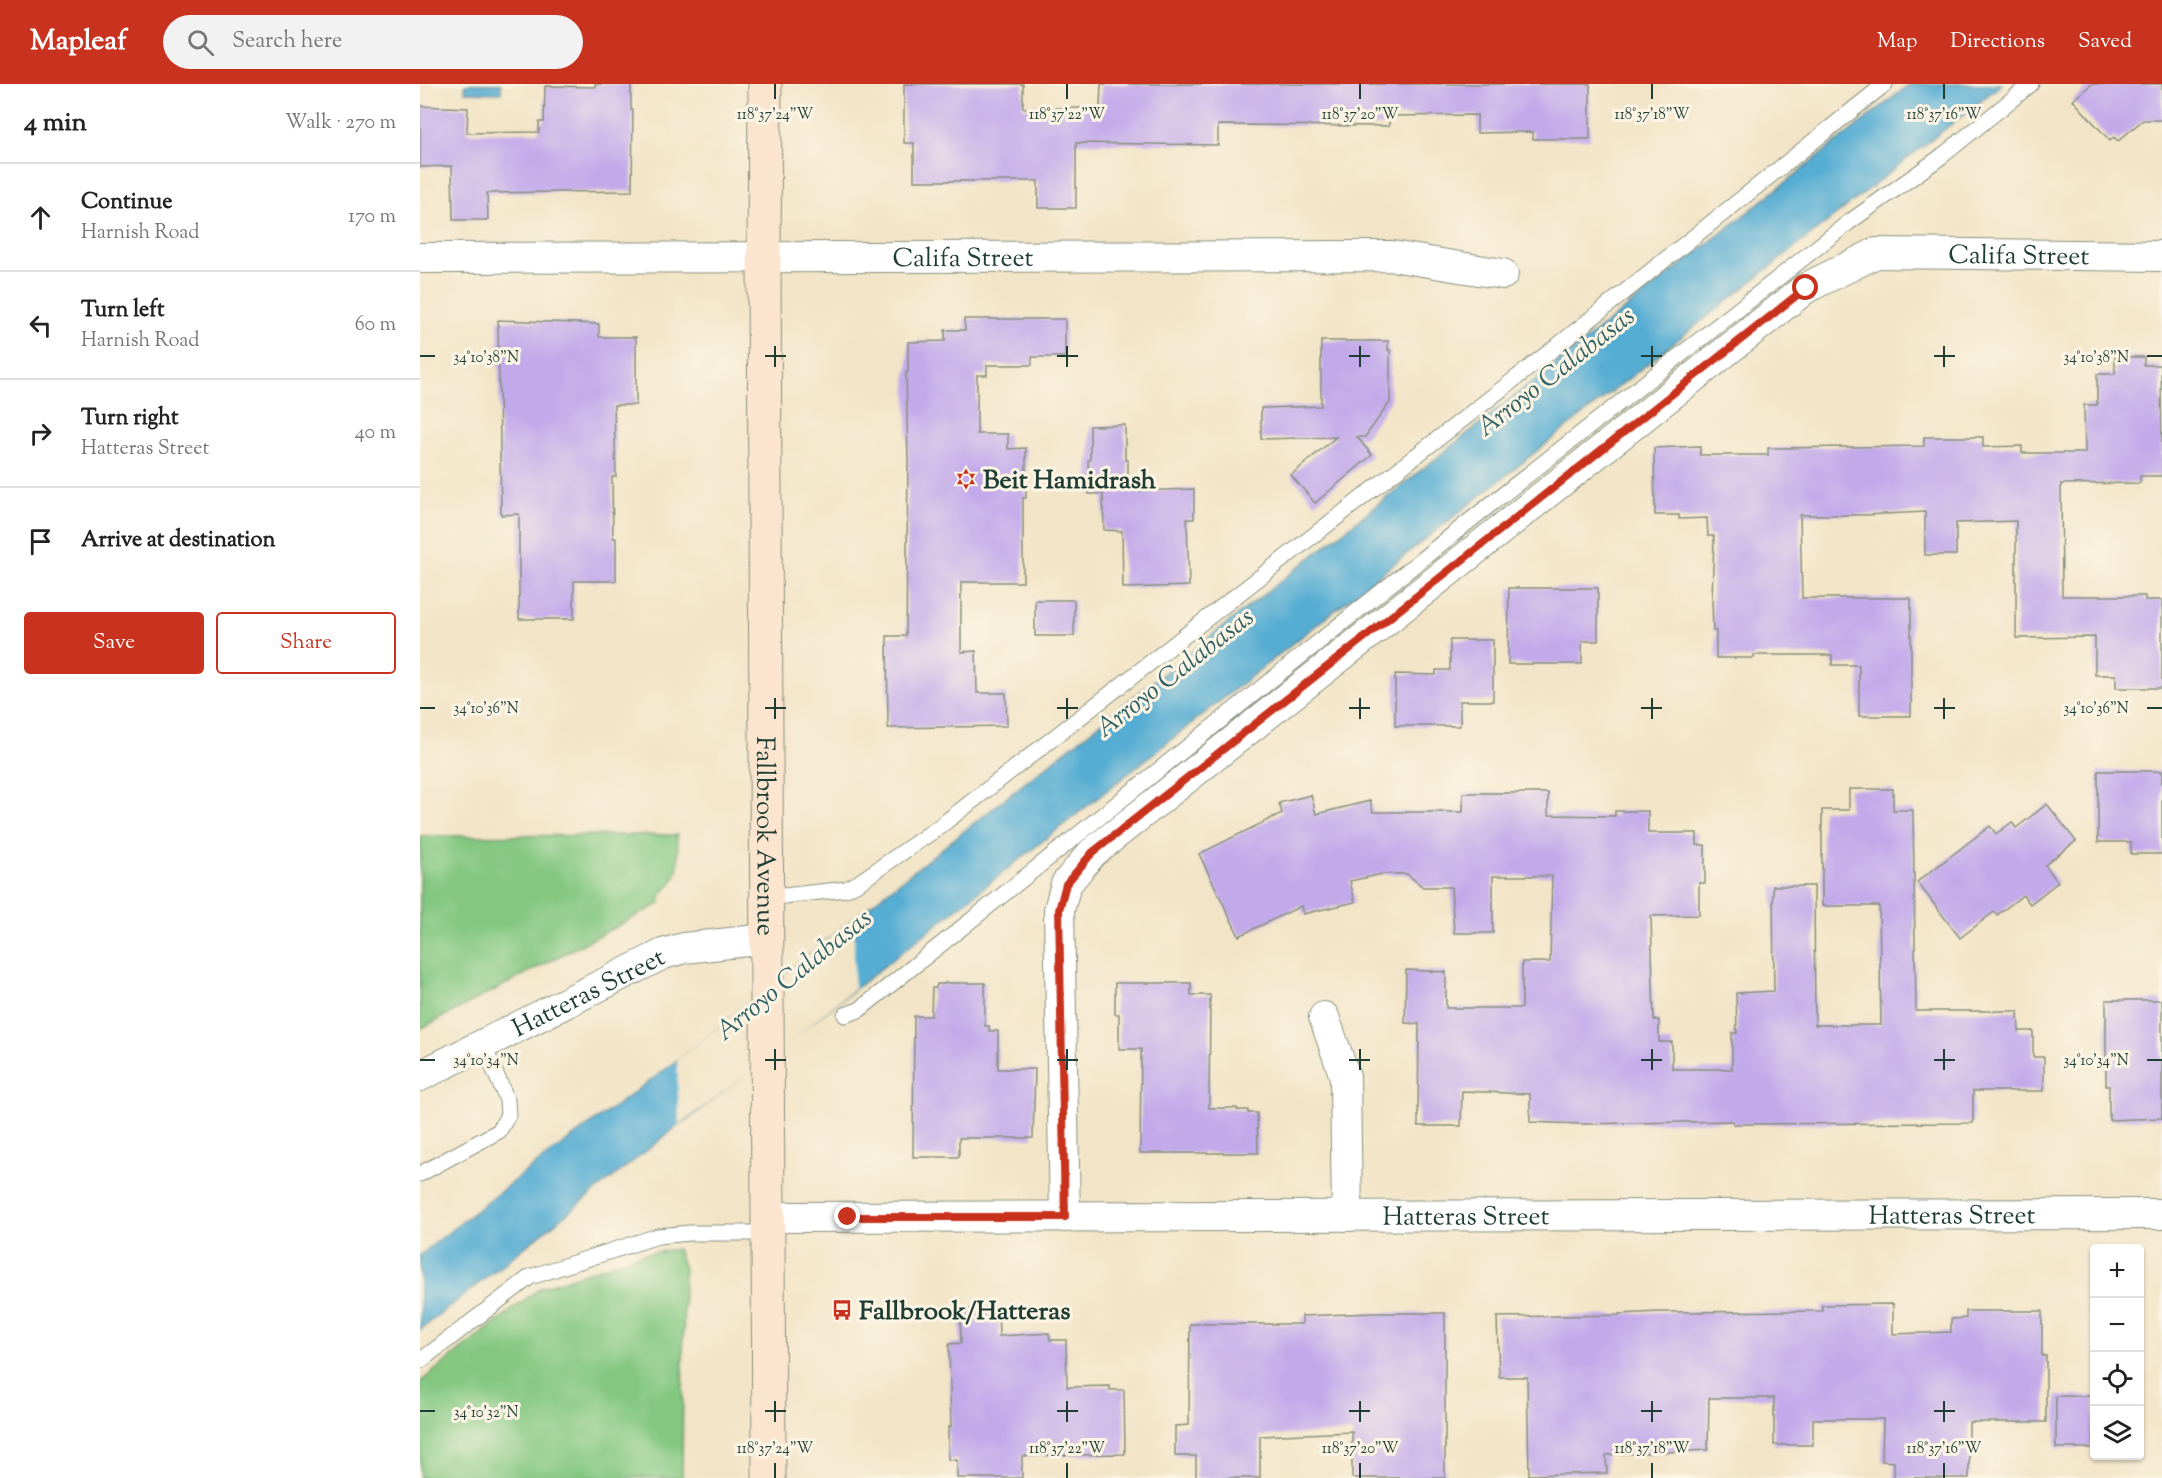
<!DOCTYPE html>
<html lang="en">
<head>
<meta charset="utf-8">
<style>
  body { margin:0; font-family:"Sorts Mill Goudy",serif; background:#f2f2f2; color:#222 }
  .controls { position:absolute; right:18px; bottom:18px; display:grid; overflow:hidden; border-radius:6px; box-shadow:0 2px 4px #0004 }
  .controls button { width:54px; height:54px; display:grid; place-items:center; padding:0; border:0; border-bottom:2px solid #e0e0e0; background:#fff; color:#222; font:30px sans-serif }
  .stop { position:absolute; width:18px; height:18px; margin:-14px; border:4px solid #c8321e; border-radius:50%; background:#fff }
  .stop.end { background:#c8321e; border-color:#fff; box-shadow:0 2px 6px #0008 }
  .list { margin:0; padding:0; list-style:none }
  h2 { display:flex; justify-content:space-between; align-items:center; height:78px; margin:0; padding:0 24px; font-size:26px }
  h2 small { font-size:20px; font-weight:400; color:#767676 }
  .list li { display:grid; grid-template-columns:39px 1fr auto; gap:18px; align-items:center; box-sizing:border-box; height:108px; padding:0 24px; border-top:2px solid #e0e0e0 }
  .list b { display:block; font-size:22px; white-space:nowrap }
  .list p { margin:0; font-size:20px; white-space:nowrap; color:#767676 }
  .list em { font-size:20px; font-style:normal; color:#767676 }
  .actions { display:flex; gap:12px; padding:18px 24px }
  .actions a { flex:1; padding:14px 0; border:2px solid #c8321e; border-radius:6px; text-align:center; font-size:21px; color:#c8321e }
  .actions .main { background:#c8321e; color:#fff }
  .icon { flex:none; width:33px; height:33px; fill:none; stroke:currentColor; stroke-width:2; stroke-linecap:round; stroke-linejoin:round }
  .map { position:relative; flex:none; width:1742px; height:1394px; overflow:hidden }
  header { display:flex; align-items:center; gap:36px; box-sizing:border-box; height:84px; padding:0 30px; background:#c8321e; color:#fff }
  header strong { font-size:28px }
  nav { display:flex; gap:33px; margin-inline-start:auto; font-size:21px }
  .search { width:420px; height:54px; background:#f2f2f2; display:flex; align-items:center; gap:15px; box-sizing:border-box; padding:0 21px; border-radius:33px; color:#767676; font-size:22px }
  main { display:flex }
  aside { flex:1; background:#fff }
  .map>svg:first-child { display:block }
  .green { fill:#83c781; stroke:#51825a; stroke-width:1.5 }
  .water { fill:#56add3; stroke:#3a7584; stroke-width:1.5 }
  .pier { fill:#f2e4c6 }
  .building { fill:#c2aaea }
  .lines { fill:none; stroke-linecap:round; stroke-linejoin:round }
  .lane-casing { stroke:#88907d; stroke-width:17 }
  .street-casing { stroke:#88907d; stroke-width:32 }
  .secondary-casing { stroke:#88907d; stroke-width:35 }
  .lane { stroke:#fff; stroke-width:15 }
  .street { stroke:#fff; stroke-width:30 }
  .secondary { stroke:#fbe5cf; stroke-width:33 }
  .route { stroke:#c8321e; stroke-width:8 }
  .ticks { fill:none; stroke:#1f3d34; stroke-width:2 }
  .labels { text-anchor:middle; stroke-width:6; stroke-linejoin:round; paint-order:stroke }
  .street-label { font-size:26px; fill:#1f3d34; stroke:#fcf5e5 }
  .poi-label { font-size:26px; font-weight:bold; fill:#1f3d34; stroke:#fcf5e5; text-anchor:start }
  .water-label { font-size:27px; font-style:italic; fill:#305f64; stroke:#fcf5e5 }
  .ticks-label { font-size:15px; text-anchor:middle; fill:#1f3d34; stroke:#fcf5e5; stroke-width:6; stroke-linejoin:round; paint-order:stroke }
</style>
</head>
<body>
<header>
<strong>Mapleaf</strong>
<div class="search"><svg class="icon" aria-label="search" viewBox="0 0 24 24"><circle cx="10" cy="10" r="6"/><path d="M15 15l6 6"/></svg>Search here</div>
<nav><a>Map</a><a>Directions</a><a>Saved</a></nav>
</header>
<main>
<aside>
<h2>4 min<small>Walk · 270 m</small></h2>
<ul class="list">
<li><svg class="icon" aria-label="ahead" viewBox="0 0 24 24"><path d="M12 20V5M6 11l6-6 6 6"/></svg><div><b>Continue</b><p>Harnish Road</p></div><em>170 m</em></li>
<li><svg class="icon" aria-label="left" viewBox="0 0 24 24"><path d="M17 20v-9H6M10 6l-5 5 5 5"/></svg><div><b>Turn left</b><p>Harnish Road</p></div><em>60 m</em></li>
<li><svg class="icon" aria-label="right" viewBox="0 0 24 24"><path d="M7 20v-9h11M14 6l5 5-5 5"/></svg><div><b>Turn right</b><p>Hatteras Street</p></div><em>40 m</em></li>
<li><svg class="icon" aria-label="arrive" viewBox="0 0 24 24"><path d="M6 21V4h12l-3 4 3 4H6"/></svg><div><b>Arrive at destination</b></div></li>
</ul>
<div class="actions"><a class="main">Save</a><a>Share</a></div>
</aside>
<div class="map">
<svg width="1742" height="1394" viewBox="0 0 1742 1394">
  <rect width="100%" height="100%" fill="#fcf5e5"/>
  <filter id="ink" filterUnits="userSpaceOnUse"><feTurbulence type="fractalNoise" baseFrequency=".0167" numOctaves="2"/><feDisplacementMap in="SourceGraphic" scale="12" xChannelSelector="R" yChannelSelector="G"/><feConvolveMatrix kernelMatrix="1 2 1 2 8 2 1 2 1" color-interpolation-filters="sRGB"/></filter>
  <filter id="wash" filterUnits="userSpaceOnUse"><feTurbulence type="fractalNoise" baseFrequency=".008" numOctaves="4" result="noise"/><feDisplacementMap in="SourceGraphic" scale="24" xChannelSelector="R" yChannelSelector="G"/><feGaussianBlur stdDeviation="1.35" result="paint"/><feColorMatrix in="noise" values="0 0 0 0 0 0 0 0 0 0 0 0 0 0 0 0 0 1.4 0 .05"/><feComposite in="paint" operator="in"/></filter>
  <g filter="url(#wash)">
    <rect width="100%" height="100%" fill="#f2e4c6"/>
    <!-- green -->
    <g class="green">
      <path d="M257,751C258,779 263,791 240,811L241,819L0,945V752Z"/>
      <polygon points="257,1165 264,1185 262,1394 0,1394 0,1298 120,1204 222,1170"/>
    </g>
    <!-- water -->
    <g class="water">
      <polygon points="45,0 81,0 81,9 45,8"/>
      <polygon points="1490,0 1582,0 425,913 267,1036 259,1041 0,1246 0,1171 101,1091 258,976 434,834"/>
    </g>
    <!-- pier -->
    <polygon class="pier" points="434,834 434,905 347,976 259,1041 257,976"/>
    <g id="blocks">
      <!-- building -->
      <g class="building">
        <polygon points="175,0 211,0 211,26 213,26 212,107 67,109 68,136 33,136 32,82 0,83 0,22 48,24 47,49 119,48 119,38 124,38 125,2 175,3"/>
        <polygon points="484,0 603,0 603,24 680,24 681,0 1170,0 1170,55 1113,55 1113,48 1057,49 1057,31 969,32 969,42 798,41 798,61 656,59 656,124 618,124 618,97 494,97 494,59 484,59"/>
        <polygon points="1672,0 1742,0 1742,36 1723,36 1698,57 1694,53 1690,57 1653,16"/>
        <polygon points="544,235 645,235 645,273 612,273 612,281 567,281 567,291 557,291 557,350 588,350 588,365 606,364 606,414 603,414 603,498 541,498 541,568 556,567 557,609 586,609 587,642 468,644 467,552 486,552 488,379 486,288 488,288 488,258 525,257 525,246 545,246"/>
        <polygon points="78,236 179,240 179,253 216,253 216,321 194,321 196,393 192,393 193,454 196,454 196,497 154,497 154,535 99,535 99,430 81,431"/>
        <polygon points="901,257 968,257 968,266 970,266 970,318 945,353 937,353 952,371 895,419 871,391 916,353 841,355 841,324 901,322"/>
        <polygon points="1695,273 1724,273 1724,281 1741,281 1742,392 1720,392 1720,399 1641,400 1642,512 1725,512 1725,516 1742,516 1742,604 1696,604 1696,591 1675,591 1675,553 1596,554 1596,437 1536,439 1536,471 1505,471 1505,428 1444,431 1380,431 1382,514 1491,514 1491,632 1439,632 1439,581 1412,581 1412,571 1334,571 1334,574 1296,574 1296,547 1293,547 1292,515 1294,452 1288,452 1287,434 1259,435 1259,431 1235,431 1234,364 1280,362 1280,371 1348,371 1348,364 1504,362 1504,353 1563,353 1563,363 1602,362 1602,369 1665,369 1664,321 1677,321 1677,290 1695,290"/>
        <polygon points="705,341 705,376 708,376 708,400 716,400 716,407 774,405 774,435 767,435 769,502 703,504 702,447 684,446 683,410 669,410 668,376 670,376 670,342"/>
        <polygon points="1089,504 1178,504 1178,557 1162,557 1162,580 1088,580"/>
        <rect x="615" y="516" width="39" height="36"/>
        <polygon points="1030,556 1073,556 1073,617 1040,617 1040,642 975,642 975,590 1016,591 1016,586 1030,586"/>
        <polygon points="1678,687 1742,687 1742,770 1711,770 1711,758 1678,758"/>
        <polygon points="1429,705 1473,705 1473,726 1493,726 1496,927 1598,927 1599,947 1613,947 1613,973 1624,973 1624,1007 1553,1007 1553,1039 1313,1040 1313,1037 1162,1040 1110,1038 1110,1010 1042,1007 1041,1042 998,1042 999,940 985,939 986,886 1026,888 1026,924 1102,924 1102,878 1130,878 1132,792 1073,792 1073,849 1034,849 1031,803 1003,803 987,790 963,790 930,797 935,818 883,830 881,822 819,852 779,770 862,729 859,719 891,711 896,730 950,717 953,728 1043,728 1043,709 1128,709 1128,731 1195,732 1195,727 1228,727 1228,749 1277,749 1277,761 1285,761 1285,799 1279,799 1279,831 1231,832 1234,936 1239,936 1239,958 1252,958 1252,985 1312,985 1312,949 1317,949 1316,909 1354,907 1353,802 1394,802 1395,941 1461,941 1459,822 1402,822 1402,726 1429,726"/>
        <polygon points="1627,720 1656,757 1625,781 1638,798 1610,820 1603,811 1577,831 1574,828 1540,854 1497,798 1570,742 1576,750 1592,738 1596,744"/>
        <polygon points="525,899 565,899 565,942 569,942 569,947 578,947 578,985 615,985 613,1054 539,1054 539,1073 493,1073 494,932 511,932 512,904 516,904 517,900 525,900"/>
        <polygon points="695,899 771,899 771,911 790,911 789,1024 817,1024 817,1026 828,1026 828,1029 837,1029 838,1069 720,1069 721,965 699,965 699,930 695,930"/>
        <polygon points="1686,916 1742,916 1742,1034 1689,1036 1689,1002 1686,1002"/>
        <polygon points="1473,1220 1473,1250 1531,1248 1531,1235 1546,1234 1546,1227 1622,1227 1622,1272 1626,1272 1626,1338 1549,1338 1549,1394 1474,1394 1474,1378 1462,1377 1463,1335 1393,1335 1393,1361 1354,1361 1354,1314 1289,1314 1288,1366 1186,1371 1187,1389 1109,1391 1107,1293 1079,1293 1077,1233 1199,1231 1199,1230 1239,1228 1402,1227 1402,1221"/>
        <polygon points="578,1224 579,1252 629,1249 630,1256 646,1256 647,1303 690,1302 690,1306 704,1306 705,1370 602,1372 602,1394 537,1394 537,1376 528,1376 528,1343 531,1343 529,1260 541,1259 540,1225"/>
        <polygon points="953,1229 1025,1229 1025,1394 932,1394 932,1348 840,1352 840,1394 776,1394 776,1372 755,1372 755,1342 769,1341 770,1240 882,1240 882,1232"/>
        <rect x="1636" y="1312" width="38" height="52"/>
      </g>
    </g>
  </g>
  <g filter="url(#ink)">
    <use href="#blocks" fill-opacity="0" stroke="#88907d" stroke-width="1.5"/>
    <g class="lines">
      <!-- lane casing -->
      <g class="lane-casing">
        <g id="lane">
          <polyline points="346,814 426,805 438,799 519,743 1137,262 1465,0"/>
          <polyline points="425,931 439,926 1057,431 1428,139 1522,72 1611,0"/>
          <polyline points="0,1090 79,1047 88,1031 87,1016 63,960"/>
          <polyline points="0,1277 110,1193 238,1152 270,1149 348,1149"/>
        </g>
      </g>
      <!-- street casing -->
      <g class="street-casing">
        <g id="street">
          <path id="s1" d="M0,174L972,172L1083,190"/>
          <polyline points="904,933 925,993 927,1132"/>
          <path id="s2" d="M0,992L243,870L264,864L346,855"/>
          <path id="s3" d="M348,1133L1742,1130"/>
          <path id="s4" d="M645,1133L639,826L646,800L672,769L1386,204L1456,169L1742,172"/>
        </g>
      </g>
      <!-- secondary casing -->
      <g class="secondary-casing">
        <g id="secondary">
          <path id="s5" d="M345,0L344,174L349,1394"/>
        </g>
      </g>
      <!-- lane -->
      <use href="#lane" class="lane"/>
      <!-- street -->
      <use href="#street" class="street"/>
      <!-- secondary -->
      <use href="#secondary" class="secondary"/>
    </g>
  </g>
  <g class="lines" filter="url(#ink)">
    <!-- route -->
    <polyline class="route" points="428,1133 645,1133 639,826 646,800 672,769 1386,204"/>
  </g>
  <!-- ticks -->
  <path class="ticks" d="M355,0V15M647,0V15M940,0V15M1232,0V15M1524,0V15M355,262V283M647,262V283M940,262V283M1232,262V283M1524,262V283M0,272H15M345,272H366M637,272H658M929,272H950M1221,272H1242M1514,272H1535M1727,272H1742M355,614V635M647,614V635M940,614V635M1232,614V635M1524,614V635M0,624H15M345,624H366M637,624H658M929,624H950M1221,624H1242M1514,624H1535M1727,624H1742M355,965V986M647,965V986M940,965V986M1232,965V986M1524,965V986M0,976H15M345,976H366M637,976H658M929,976H950M1221,976H1242M1514,976H1535M1727,976H1742M355,1317V1338M647,1317V1338M940,1317V1338M1232,1317V1338M1524,1317V1338M0,1327H15M345,1327H366M637,1327H658M929,1327H950M1221,1327H1242M1514,1327H1535M355,1379V1394M647,1379V1394M940,1379V1394M1232,1379V1394M1524,1379V1394"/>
  <!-- icons -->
  <defs>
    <g id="synagogue-bare" transform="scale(1.62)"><path d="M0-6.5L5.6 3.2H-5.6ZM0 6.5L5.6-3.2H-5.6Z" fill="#c8321e" stroke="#fcf5e5" stroke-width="2.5" paint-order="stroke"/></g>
    <g id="bus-bare" transform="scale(1.62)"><path d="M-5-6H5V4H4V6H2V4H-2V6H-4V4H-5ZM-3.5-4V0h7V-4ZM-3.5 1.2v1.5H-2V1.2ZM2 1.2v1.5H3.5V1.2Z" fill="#c8321e" stroke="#fcf5e5" stroke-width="2.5" paint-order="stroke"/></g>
  </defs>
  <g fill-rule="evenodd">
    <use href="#synagogue-bare" x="546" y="395"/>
    <use href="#bus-bare" x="422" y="1226"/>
  </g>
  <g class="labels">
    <!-- street labels -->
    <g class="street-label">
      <text dy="9" stroke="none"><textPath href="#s4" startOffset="1506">Califa Street</textPath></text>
      <text dy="9" stroke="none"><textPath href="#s1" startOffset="543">Califa Street</textPath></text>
      <text dy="9" stroke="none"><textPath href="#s5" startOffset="752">Fallbrook Avenue</textPath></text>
      <text dy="9" stroke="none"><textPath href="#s2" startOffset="188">Hatteras Street</textPath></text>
      <text dy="9" stroke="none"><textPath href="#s3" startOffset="1184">Hatteras Street</textPath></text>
      <text dy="9" stroke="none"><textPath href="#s3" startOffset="698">Hatteras Street</textPath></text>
    </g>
    <!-- poi labels -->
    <g class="poi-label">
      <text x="563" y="404">Beit Hamidrash</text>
      <text x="439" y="1235">Fallbrook/Hatteras</text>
    </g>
    <!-- water labels -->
    <g class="water-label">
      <text transform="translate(1135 287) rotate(-38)" y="9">Arroyo Calabasas</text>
      <text transform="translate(754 588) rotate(-38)" y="9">Arroyo Calabasas</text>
      <text transform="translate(373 890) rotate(-39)" y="9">Arroyo Calabasas</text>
    </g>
  </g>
  <g class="ticks-label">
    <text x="355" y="35">118°37'24"W</text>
    <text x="647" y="35">118°37'22"W</text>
    <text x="940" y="35">118°37'20"W</text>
    <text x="1232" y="35">118°37'18"W</text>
    <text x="1524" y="35">118°37'16"W</text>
    <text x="66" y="278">34°10'38"N</text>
    <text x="1676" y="278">34°10'38"N</text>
    <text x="66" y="629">34°10'36"N</text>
    <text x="1676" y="629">34°10'36"N</text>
    <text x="66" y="981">34°10'34"N</text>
    <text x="1676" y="981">34°10'34"N</text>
    <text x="66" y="1333">34°10'32"N</text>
    <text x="355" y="1369">118°37'24"W</text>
    <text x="647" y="1369">118°37'22"W</text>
    <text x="940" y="1369">118°37'20"W</text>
    <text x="1232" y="1369">118°37'18"W</text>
    <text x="1524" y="1369">118°37'16"W</text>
  </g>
</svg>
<div class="controls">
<button>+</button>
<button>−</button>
<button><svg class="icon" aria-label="locate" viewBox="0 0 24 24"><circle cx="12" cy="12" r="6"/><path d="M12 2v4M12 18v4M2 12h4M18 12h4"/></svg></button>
<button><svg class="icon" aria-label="layers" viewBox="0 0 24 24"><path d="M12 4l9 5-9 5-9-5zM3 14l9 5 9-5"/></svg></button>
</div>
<div class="stop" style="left:1386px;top:204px"></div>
<div class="stop end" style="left:428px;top:1133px"></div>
</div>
</main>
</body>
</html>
